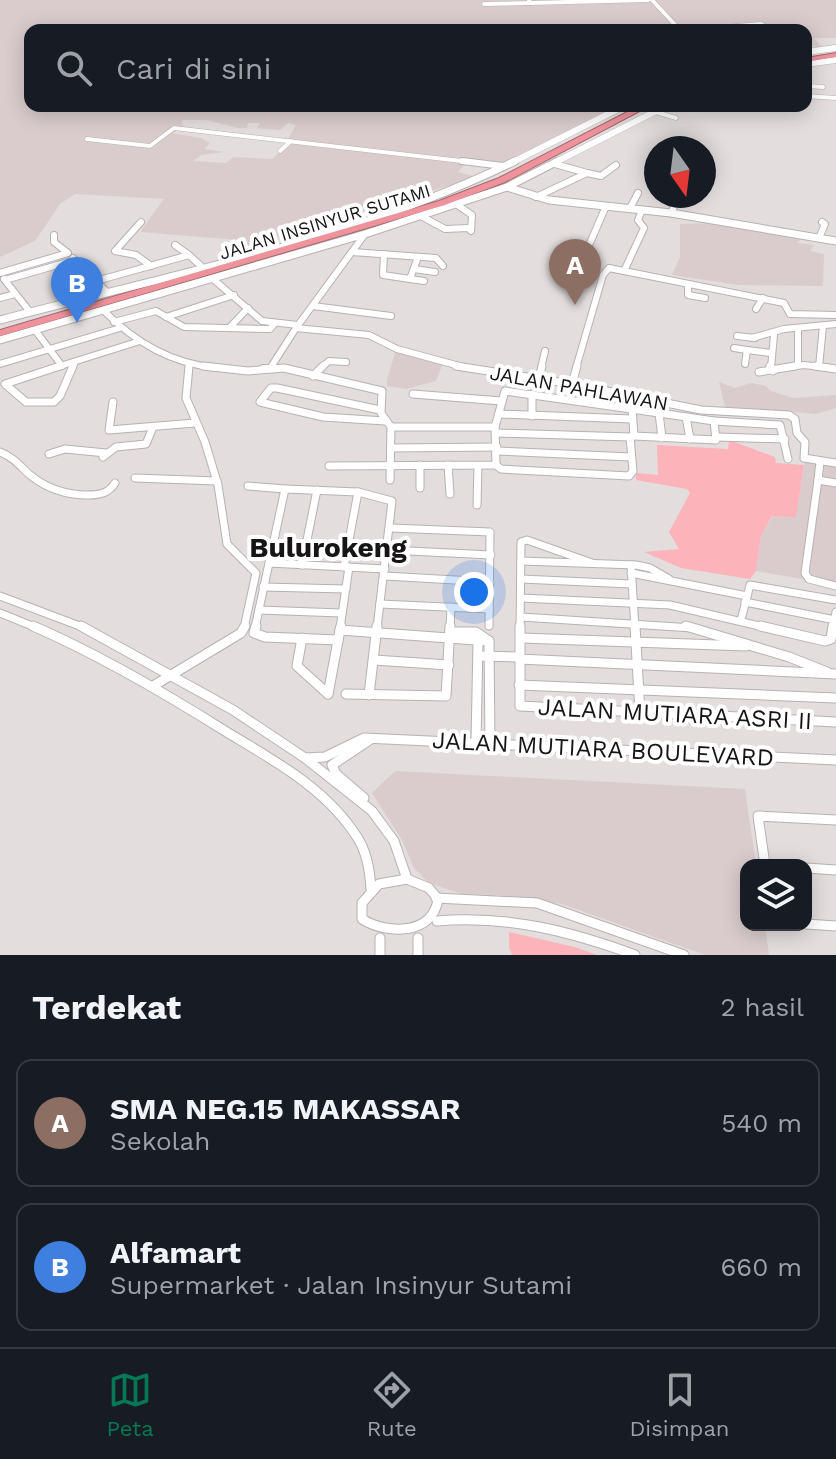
<!DOCTYPE html>
<html lang="id">
<head>
<meta charset="utf-8">
<style>
  body { margin:0; font-family:"Work Sans",sans-serif; background:#20242c; color:#f1f3f6 }
  .controls { position:absolute; right:24px; bottom:24px; display:grid; overflow:hidden; border-radius:16px; box-shadow:0 4px 20px #0003 }
  .controls button { width:72px; height:72px; display:grid; place-items:center; padding:0; border:0; border-bottom:2px solid #363941; background:#171b24; color:#f1f3f6; font:40px sans-serif }
  .compass { position:absolute; left:644px; top:136px; width:72px; height:72px; border-radius:50%; background:#171b24; box-shadow:0 4px 20px #0003; rotate:166deg }
  .you { position:absolute; left:474px; top:592px; width:28px; height:28px; margin:-20px; border:6px solid #fff; border-radius:50%; background:#1a73e8; box-shadow:0 0 0 12px #1a73e833 }
  .badge { display:grid; place-items:center; width:52px; height:52px; border-radius:50%; background:#057954; color:#fff; font-size:26px; font-weight:700 }
  .pin { position:absolute; translate:-50% -66px; filter:drop-shadow(0 2px 4px #0008) }
  .pin::after { content:''; position:absolute; top:42px; width:28px; height:24px; background:inherit; clip-path:polygon(0 0,100% 0,50% 100%) }
  .list { margin:0; padding:0; list-style:none }
  h2 { display:flex; justify-content:space-between; align-items:center; height:104px; margin:0; padding:0 32px; font-size:34px }
  h2 small { font-size:26px; font-weight:400; color:#9ea1a6 }
  .list li { display:grid; grid-template-columns:52px 1fr auto; gap:24px; align-items:center; box-sizing:border-box; height:128px; margin:0 16px 16px; padding:0 16px; border:2px solid #363941; border-radius:16px }
  .list b { display:block; font-size:30px; white-space:nowrap }
  .list p { margin:0; font-size:26px; white-space:nowrap; color:#9ea1a6 }
  .list em { font-size:26px; font-style:normal; color:#9ea1a6 }
  .icon { flex:none; width:44px; height:44px; fill:none; stroke:currentColor; stroke-width:2; stroke-linecap:round; stroke-linejoin:round }
  .map { position:relative; flex:none; width:836px; height:955px; overflow:hidden }
  .search { position:absolute; background:#171b24; box-shadow:0 4px 20px #0003; left:24px; right:24px; top:24px; height:88px; display:flex; align-items:center; gap:20px; box-sizing:border-box; padding:0 28px; border-radius:16px; color:#9ea1a6; font-size:30px }
  .sheet { height:392px; background:#171b24 }
  nav { display:flex; justify-content:space-around; align-items:center; box-sizing:border-box; height:112px; border-top:2px solid #363941; background:#171b24; font-size:22px; color:#9ea1a6 }
  nav a { display:grid; justify-items:center; gap:4px }
  nav .on { color:#057954 }
  .map>svg:first-child { display:block }
  .built { fill:#dacccd; fill-rule:evenodd }
  .green { fill:#fcb3b9 }
  .lines { fill:none; stroke-linecap:round; stroke-linejoin:round }
  .minor-far3-casing { stroke:#b7b2b2; stroke-width:5 }
  .minor-far2-casing { stroke:#b7b2b2; stroke-width:8 }
  .minor-far1-casing { stroke:#b7b2b2; stroke-width:9 }
  .minor-casing { stroke:#b7b2b2; stroke-width:11 }
  .tertiary-far1-casing { stroke:#b7b2b2; stroke-width:7 }
  .tertiary-casing { stroke:#b7b2b2; stroke-width:9 }
  .motorway-casing { stroke:#a2676c; stroke-width:2 }
  .minor-far3 { stroke:#fff; stroke-width:4 }
  .minor-far2 { stroke:#fff; stroke-width:6 }
  .minor-far1 { stroke:#fff; stroke-width:7 }
  .minor { stroke:#fff; stroke-width:9 }
  .tertiary-far1 { stroke:#fff; stroke-width:6 }
  .tertiary { stroke:#fff; stroke-width:7 }
  .motorway { fill:#ee939c; fill-rule:evenodd }
  .labels { text-anchor:middle; stroke-width:8; stroke-linejoin:round; paint-order:stroke }
  .far-street-label { font-size:18px; fill:#161414; stroke:#fff }
  .street-label { font-size:20px; fill:#161414; stroke:#fff }
  .near-street-label { font-size:24px; fill:#161414; stroke:#fff }
  .district-label { font-size:28px; font-weight:bold; fill:#161414; stroke:#fff }
</style>
</head>
<body>
<div class="map">
<svg width="836" height="955" viewBox="0 0 836 955">
  <rect width="100%" height="100%" fill="#e3dddd"/>
  <!-- built -->
  <g class="built">
    <path d="M0,0H836V38H814L823,48H818L806,42V30H30V106H615L500,166L457,162L464,165L458,172L476,177L249,248L246,243L239,240L140,232L164,199L75,194L60,204L35,241L0,257ZM182,120H206L238,128H247L248,123H260L257,128L280,130L288,123L296,125L288,139L348,146L291,142L272,159L233,157L226,163L193,161L202,155L224,152L204,149L210,143L201,138L172,133L183,127Z"/>
    <polygon points="717,223 802,238 797,243 814,245 810,251 824,254 823,286 738,285 672,275 680,257 680,224"/>
    <polygon points="396,350 443,363 436,381 406,389 387,386 387,379"/>
    <polygon points="719,382 735,388 751,383 766,386 771,391 793,398 836,395 836,408 817,414 725,407"/>
    <polygon points="805,461 836,466 836,585 756,571 761,536 773,516 796,516"/>
    <polygon points="395,771 745,789 756,865 746,865 746,925 765,925 769,955 705,955 562,904 497,895 462,894 429,883 414,868 402,840 372,793"/>
  </g>
  <!-- green -->
  <g class="green">
    <polygon points="729,440 775,457 776,463 804,465 796,517 772,516 761,536 756,571 750,579 681,568 644,552 679,549 669,532 690,493 687,489 636,480 636,473 658,475 657,445 728,449"/>
    <polygon points="509,932 575,947 597,955 512,955 509,947"/>
  </g>
  <g class="lines">
    <!-- minor-far3 casing -->
    <g class="minor-far3-casing">
      <g id="minor-far3">
        <polyline points="529,0 530,3 648,0"/>
        <polyline points="652,0 680,30"/>
        <polyline points="484,4 530,3"/>
        <polyline points="690,30 761,24 771,30"/>
        <polyline points="806,86 823,87"/>
        <polyline points="806,96 836,98"/>
        <polyline points="656,112 676,118"/>
        <polyline points="87,139 150,146 174,128 479,163"/>
        <polyline points="280,151 291,141"/>
      </g>
    </g>
    <!-- minor-far2 casing -->
    <g class="minor-far2-casing">
      <g id="minor-far2">
        <polyline points="462,161 503,166"/>
        <polyline points="555,164 587,173"/>
        <polyline points="536,197 587,173 601,176 616,165"/>
        <polyline points="630,208 638,193"/>
        <polyline points="671,213 679,196"/>
        <polyline points="421,216 445,229 468,228 471,231 472,215 456,204"/>
        <polyline points="141,222 115,251 136,255 151,266"/>
        <polyline points="365,234 296,328 369,335 397,349 467,368"/>
        <polyline points="819,238 825,224 822,222"/>
        <polyline points="590,243 606,206"/>
        <polyline points="175,245 189,255"/>
        <polyline points="352,252 436,258 443,266"/>
        <polyline points="384,254 383,275 410,279"/>
        <polyline points="418,257 410,279 424,281"/>
        <polyline points="73,258 107,292"/>
        <polyline points="414,269 435,272"/>
        <polyline points="625,269 644,228 638,220 642,210"/>
        <polyline points="0,273 68,253 54,242 54,235"/>
        <polyline points="4,279 30,312"/>
        <polyline points="213,279 262,321 298,325"/>
        <polyline points="5,280 75,260"/>
        <polyline points="96,281 189,255 201,266"/>
        <polyline points="688,284 688,295 705,298"/>
        <polyline points="0,298 15,294"/>
        <polyline points="313,306 391,316"/>
        <polyline points="756,309 763,298"/>
        <path d="M104,311C136,343 171,363 216,368"/>
        <polyline points="166,317 234,295"/>
        <polyline points="114,322 156,311 184,327 270,329 275,323"/>
        <polyline points="231,326 248,308"/>
        <polyline points="798,328 798,365"/>
        <polyline points="35,330 62,366"/>
        <polyline points="737,336 755,338"/>
        <polyline points="752,338 784,329 836,324"/>
        <polyline points="734,348 747,350"/>
        <polyline points="0,364 120,328"/>
        <polyline points="745,364 747,350 771,353"/>
        <polyline points="271,367 296,328"/>
        <polyline points="819,367 823,326"/>
        <polyline points="54,368 140,341"/>
        <polyline points="72,368 75,362"/>
        <polyline points="263,368 286,368"/>
        <polyline points="321,368 329,361 346,362"/>
        <polyline points="541,368 545,351"/>
        <polyline points="576,368 603,275 609,268 784,303 790,314 836,315"/>
        <polyline points="771,368 774,335"/>
        <polyline points="782,368 804,365 831,368"/>
      </g>
    </g>
    <!-- minor-far1 casing -->
    <g class="minor-far1-casing">
      <g id="minor-far1">
        <polyline points="60,366 5,384 26,402 54,402 60,396 73,366"/>
        <polyline points="189,366 186,398 205,442 218,485 227,544 256,573 244,628"/>
        <polyline points="203,366 248,371 284,368 382,391 381,413 391,427 390,480"/>
        <polyline points="456,366 572,384 701,410 789,415 795,419 797,433 805,442 804,458 836,463"/>
        <polyline points="770,366 773,371"/>
        <polyline points="815,366 836,369"/>
        <polyline points="759,372 795,366"/>
        <polyline points="313,376 323,366"/>
        <polyline points="539,379 542,366"/>
        <polyline points="572,384 577,366"/>
        <polyline points="413,394 501,401"/>
        <polyline points="532,394 532,416"/>
        <polyline points="113,402 109,430 195,423"/>
        <polyline points="380,410 277,388 271,388 260,402 323,417 385,421"/>
        <polyline points="659,413 714,421 780,425 788,459"/>
        <polyline points="499,414 632,419"/>
        <polyline points="686,417 690,439"/>
        <polyline points="391,427 495,427"/>
        <polyline points="496,433 630,437"/>
        <polyline points="634,436 716,440 714,421"/>
        <polyline points="717,437 785,439"/>
        <polyline points="391,448 497,447"/>
        <polyline points="497,451 631,457"/>
        <path d="M0,452C13,457 20,466 30,475C46,488 67,495 88,495C100,495 109,493 115,483"/>
        <polyline points="49,454 65,449 106,453"/>
        <polyline points="103,457 116,447 146,444 153,427"/>
        <polyline points="820,462 818,480 836,483"/>
        <polyline points="420,465 420,488"/>
        <polyline points="448,465 450,494"/>
        <polyline points="496,465 501,469 629,476 633,471 630,437 634,436 632,408"/>
        <polyline points="329,466 496,465 495,427 505,391 659,413 662,438"/>
        <polyline points="135,478 217,481"/>
        <polyline points="818,480 805,573 809,579 836,586"/>
        <polyline points="248,486 285,489"/>
        <polyline points="477,505 478,466"/>
        <polyline points="391,528 490,532 489,626"/>
        <polyline points="388,550 491,555"/>
        <polyline points="521,561 636,565 650,568 669,579"/>
        <polyline points="269,563 385,569"/>
        <polyline points="302,565 317,490"/>
        <polyline points="631,565 635,628"/>
        <polyline points="344,567 358,492"/>
        <polyline points="631,573 747,596"/>
        <polyline points="385,576 490,582"/>
        <polyline points="521,579 631,584"/>
        <polyline points="263,587 346,589"/>
        <polyline points="0,596 85,628"/>
        <polyline points="521,598 670,605 768,628"/>
        <polyline points="745,602 835,620"/>
        <polyline points="380,604 489,609"/>
        <polyline points="259,610 341,613"/>
        <polyline points="0,613 37,628"/>
        <polyline points="521,617 693,628"/>
        <polyline points="741,620 750,585 836,600"/>
        <polyline points="255,628 285,489 358,492 392,501 377,628"/>
        <polyline points="340,628 349,567"/>
        <polyline points="450,628 451,607"/>
        <polyline points="520,628 521,542 527,540 592,563"/>
        <polyline points="833,628 836,612"/>
      </g>
    </g>
    <!-- minor casing -->
    <g class="minor-casing">
      <g id="minor">
        <path d="M33,626C100,655 163,692 225,731C273,760 326,788 357,837C367,852 370,871 371,889"/>
        <polyline points="81,626 233,710 305,758 372,811 394,841 407,879"/>
        <polyline points="256,626 254,633 265,637 338,640"/>
        <polyline points="520,626 520,706 836,722"/>
        <polyline points="635,626 640,712"/>
        <polyline points="686,626 789,657 827,672"/>
        <polyline points="760,626 825,641 831,639 833,626"/>
        <polyline points="340,630 341,626"/>
        <polyline points="451,632 476,632 489,641 490,743"/>
        <polyline points="302,638 297,666 328,694"/>
        <polyline points="521,638 746,646"/>
        <polyline points="478,656 519,657"/>
        <polyline points="519,659 836,674"/>
        <polyline points="374,660 449,665"/>
        <polyline points="519,685 836,698"/>
        <polyline points="153,686 241,633 245,626"/>
        <polyline points="328,694 340,630 489,641"/>
        <polyline points="346,694 446,696 450,626"/>
        <polyline points="369,695 377,626"/>
        <polyline points="476,742 478,641"/>
        <polyline points="305,758 325,757 364,738 836,760"/>
        <polyline points="364,798 336,774 332,765 371,739"/>
        <polyline points="765,865 758,816 836,820"/>
        <polyline points="806,868 836,870"/>
        <path d="M407,879L429,888L438,899C433,935 387,935 362,919V903L379,884Z"/>
        <polyline points="436,898 537,903 684,955"/>
        <path d="M437,921C507,915 570,931 635,955"/>
        <polyline points="806,924 836,926"/>
        <polyline points="380,938 380,955"/>
        <polyline points="418,938 418,955"/>
      </g>
    </g>
    <!-- tertiary-far1 casing -->
    <g class="tertiary-far1-casing">
      <g id="tertiary-far1">
        <polyline points="806,52 836,48"/>
        <polyline points="806,64 836,60"/>
        <polyline points="511,163 624,106"/>
        <polyline points="554,163 666,106"/>
      </g>
    </g>
    <!-- tertiary casing -->
    <g class="tertiary-casing">
      <g id="tertiary">
        <polyline points="507,187 549,200 671,213 836,241"/>
        <path d="M0,320C169,275 358,239 515,161"/>
        <polyline points="0,340 365,234 507,187 558,161"/>
      </g>
    </g>
    <!-- motorway casing -->
    <g class="motorway-casing">
      <g id="motorway">
        <polygon points="836,53 836,57 806,62 806,58"/>
        <polygon points="639,106 649,106 505,182 445,205 0,336 0,330 439,201 499,178"/>
      </g>
    </g>
    <!-- minor-far3 -->
    <use href="#minor-far3" class="minor-far3"/>
    <!-- minor-far2 -->
    <use href="#minor-far2" class="minor-far2"/>
    <!-- minor-far1 -->
    <use href="#minor-far1" class="minor-far1"/>
    <!-- minor -->
    <use href="#minor" class="minor"/>
    <!-- tertiary-far1 -->
    <use href="#tertiary-far1" class="tertiary-far1"/>
    <!-- tertiary -->
    <use href="#tertiary" class="tertiary"/>
    <!-- motorway -->
    <use href="#motorway" class="motorway"/>
  </g>
  <g class="labels">
    <!-- far-street labels -->
    <g class="far-street-label">
      <text transform="translate(325 222) rotate(-17)" y="6">JALAN INSINYUR SUTAMI</text>
    </g>
    <!-- street labels -->
    <g class="street-label">
      <text transform="translate(579 388) rotate(10)" y="7">JALAN PAHLAWAN</text>
    </g>
    <!-- near-street labels -->
    <g class="near-street-label">
      <text transform="translate(675 714) rotate(3)" y="8">JALAN MUTIARA ASRI II</text>
      <text transform="translate(603 749) rotate(3)" y="8">JALAN MUTIARA BOULEVARD</text>
    </g>
    <!-- district labels -->
    <g class="district-label">
      <text x="328" y="557">Bulurokeng</text>
    </g>
  </g>
</svg>
<div class="controls">
<button><svg class="icon" aria-label="layers" viewBox="0 0 24 24"><path d="M12 4l9 5-9 5-9-5zM3 14l9 5 9-5"/></svg></button>
</div>
<svg class="compass" viewBox="-18 -18 36 36"><path d="M0-13l5 13h-10z" fill="#e53935"/><path d="M0 13l5-13h-10z" fill="#9ea1a6"/></svg>
<div class="you"></div>
<div class="pin badge" style="left:575px;top:305px;background:#8d6e63">A</div>
<div class="pin badge" style="left:77px;top:323px;background:#3f7fe0">B</div>
<div class="search"><svg class="icon" aria-label="search" viewBox="0 0 24 24"><circle cx="10" cy="10" r="6"/><path d="M15 15l6 6"/></svg>Cari di sini</div>
</div>
<section class="sheet">
<h2>Terdekat<small>2 hasil</small></h2>
<ul class="list">
<li><span class="badge" style="background:#8d6e63">A</span><div><b>SMA NEG.15 MAKASSAR</b><p>Sekolah</p></div><em>540 m</em></li>
<li><span class="badge" style="background:#3f7fe0">B</span><div><b>Alfamart</b><p>Supermarket · Jalan Insinyur Sutami</p></div><em>660 m</em></li>
</ul>
</section>
<nav>
<a class="on"><svg class="icon" aria-label="map" viewBox="0 0 24 24"><path d="M3 6l6-2 6 2 6-2v14l-6 2-6-2-6 2zM9 4v14M15 6v14"/></svg>Peta</a>
<a><svg class="icon" aria-label="directions" viewBox="0 0 24 24"><path d="M12 3l9 9-9 9-9-9zM9 14v-3h6M13 9l2 2-2 2"/></svg>Rute</a>
<a><svg class="icon" aria-label="saved" viewBox="0 0 24 24"><path d="M7 4h10v16l-5-4-5 4z"/></svg>Disimpan</a>
</nav>
</body>
</html>
